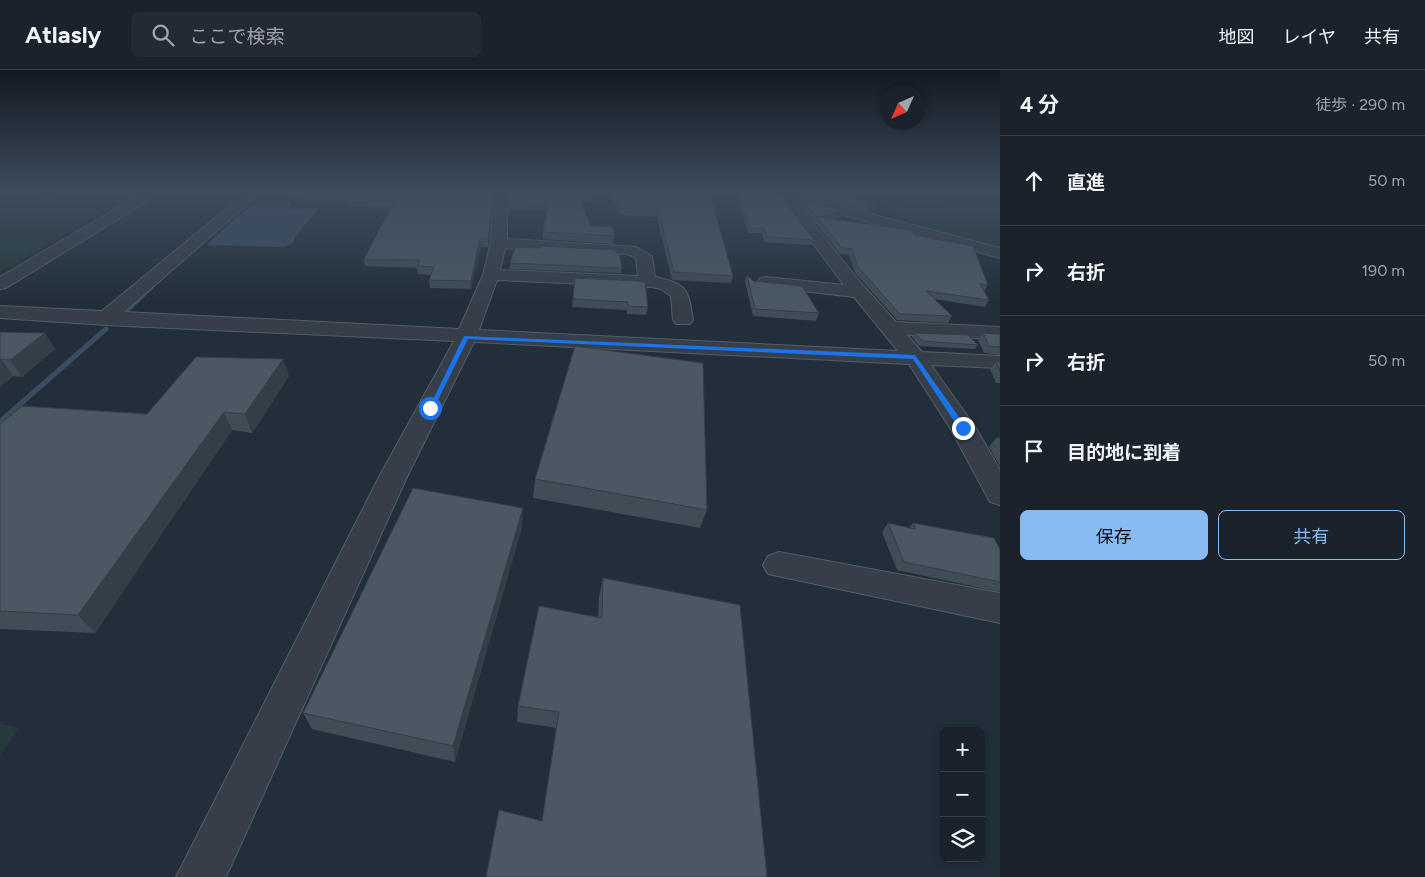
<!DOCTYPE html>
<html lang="ja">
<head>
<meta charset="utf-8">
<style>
  body { margin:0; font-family:Figtree,"Noto Sans JP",sans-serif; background:#232a33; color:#f1f3f6 }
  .controls { position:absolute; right:15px; bottom:15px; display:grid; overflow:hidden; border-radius:8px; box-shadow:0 2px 8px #0003 }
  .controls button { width:45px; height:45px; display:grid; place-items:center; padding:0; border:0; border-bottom:1px solid #383f47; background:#1a222b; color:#f1f3f6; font:25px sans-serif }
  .compass { position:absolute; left:880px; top:15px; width:45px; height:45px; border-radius:50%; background:#1a222b; box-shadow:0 2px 8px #0003; rotate:225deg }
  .stop { position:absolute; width:15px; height:15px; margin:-11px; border:4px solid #1a73e8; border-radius:50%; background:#fff }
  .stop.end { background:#1a73e8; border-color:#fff; box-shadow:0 1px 5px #0008 }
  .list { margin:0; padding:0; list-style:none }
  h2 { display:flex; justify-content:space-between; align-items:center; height:65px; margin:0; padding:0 20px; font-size:21px }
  h2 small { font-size:16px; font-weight:400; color:#9fa4a9 }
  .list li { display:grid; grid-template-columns:32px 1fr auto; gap:15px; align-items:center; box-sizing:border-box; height:90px; padding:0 20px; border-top:1px solid #383f47 }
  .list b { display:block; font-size:19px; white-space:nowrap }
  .list em { font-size:16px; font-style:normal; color:#9fa4a9 }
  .actions { display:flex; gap:10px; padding:15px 20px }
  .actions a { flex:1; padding:11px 0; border:1px solid #88baf3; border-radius:8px; text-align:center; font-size:18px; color:#88baf3 }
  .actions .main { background:#88baf3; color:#111 }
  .icon { flex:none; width:28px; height:28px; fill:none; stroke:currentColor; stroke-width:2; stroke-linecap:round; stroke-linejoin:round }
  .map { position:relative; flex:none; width:1000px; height:807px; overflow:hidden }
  header { display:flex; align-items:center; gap:30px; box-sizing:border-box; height:70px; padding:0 25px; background:#1a222b; border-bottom:1px solid #383f47 }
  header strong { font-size:24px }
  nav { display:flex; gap:28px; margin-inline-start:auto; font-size:18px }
  .search { width:350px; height:45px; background:#232a33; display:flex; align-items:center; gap:12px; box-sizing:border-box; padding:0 18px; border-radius:8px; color:#9fa4a9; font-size:19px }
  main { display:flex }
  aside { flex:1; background:#1a222b }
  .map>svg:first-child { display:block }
  .green { fill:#253b3b }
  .water { fill:#384d62 }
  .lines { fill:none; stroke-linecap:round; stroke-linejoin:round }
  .stream-far2 { stroke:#384d62; stroke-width:4 }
  .stream-far1 { stroke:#384d62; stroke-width:5 }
  .stream { stroke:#384d62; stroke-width:6 }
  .minor-casing { stroke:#545d67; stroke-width:2 }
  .minor { fill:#363f49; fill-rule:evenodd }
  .wall { fill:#404c56 }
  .shaded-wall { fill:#343e46 }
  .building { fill:#4b5864; stroke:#343e46 }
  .route { fill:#1a73e8 }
</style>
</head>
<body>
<header>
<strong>Atlasly</strong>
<div class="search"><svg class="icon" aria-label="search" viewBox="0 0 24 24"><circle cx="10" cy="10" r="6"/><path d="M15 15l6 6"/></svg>ここで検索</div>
<nav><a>地図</a><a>レイヤ</a><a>共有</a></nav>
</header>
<main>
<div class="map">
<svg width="1000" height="807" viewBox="0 0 1000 807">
  <rect width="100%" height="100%" fill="#222e39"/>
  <!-- green -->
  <g class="green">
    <polygon points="0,125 129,126 15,194 0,201"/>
    <path d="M911,130L1000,134V177C961,168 923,161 888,141L890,134Z"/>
    <polygon points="0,654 20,658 0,685"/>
  </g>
  <!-- water -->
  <path class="water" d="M257,132H291L287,139L319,138C310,152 299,157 293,173L285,177L207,175L235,148Z"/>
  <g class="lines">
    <!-- stream-far2 -->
    <polyline class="stream-far2" points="128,240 152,217"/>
    <!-- stream-far1 -->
    <polyline class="stream-far1" points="2,350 106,259"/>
    <!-- stream -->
    <polyline class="stream" points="0,352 4,349"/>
    <!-- minor casing -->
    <g class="minor-casing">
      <g id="minor">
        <path d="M0,120H298L292,124H259L124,242L459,259L483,205L491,172L495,120H507V169L636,177L652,186L655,207C688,214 688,219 693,250L690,254H676L673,250L671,226L661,219L652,217L497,210L479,260L898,281L854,227L760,216L757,212L760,208L766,207L844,215L785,136L784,129L759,120H780L1000,178V188L796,132L860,212L896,252L1000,257V269L907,265L922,282L1000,286V298L931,295L976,358L1000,400V435L990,432L950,358L909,294L474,272L407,407L226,807H176L379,407L454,271L105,255L0,248V236L102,241L243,125L154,127L6,218L0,219V207L136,127L0,125ZM505,178L628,184L636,188L638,206L500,200Z"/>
        <polygon points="779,482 1000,523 1000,553 768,504 763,495 768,486"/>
      </g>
    </g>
    <!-- minor -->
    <use href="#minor" class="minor"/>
  </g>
  <!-- wall -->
  <g class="wall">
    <polygon points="495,120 489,172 488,177 481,177 471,219 430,218 429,210 431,205 418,204 417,198 365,196 364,189 392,137 351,136 347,130 289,129 288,123"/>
    <polygon points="508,120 576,123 575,120 591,120 593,126 593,132 581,133 591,156 614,166 613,174 543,169 543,162 547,141 509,140"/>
    <polygon points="606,120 709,120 733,206 731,213 672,210 657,147 621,145"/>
    <polygon points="736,120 768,120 785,132 814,170 812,175 764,172 762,163 748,163"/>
    <polygon points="788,120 1000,120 1000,126 983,125 981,128 840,123 875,135 873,140 867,141"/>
    <polygon points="803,130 842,147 830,149 914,165 988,215 984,221 989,230 985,237 934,229 952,246 948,253 897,250 855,203 849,185 840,184 801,135"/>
    <polygon points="510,193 622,198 621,203 510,199"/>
    <polygon points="747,205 753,211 819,243 816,251 753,246 745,211"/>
    <polygon points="575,208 648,237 646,245 627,244 627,240 572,237"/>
    <polygon points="0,262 55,279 22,307 13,306 0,317"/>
    <polygon points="915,263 978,275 975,279 919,276 912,267"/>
    <polygon points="983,263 1000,264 1000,285 984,283 978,270"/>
    <polygon points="996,292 1000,292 1000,313 996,313 990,299"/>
    <polygon points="289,306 252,363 232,360 95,563 0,559 0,354 147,344"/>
    <polygon points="997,367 1000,368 1000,396 989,377"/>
    <polygon points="535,409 707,440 700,458 533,428"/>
    <polygon points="888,453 909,458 913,453 1000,480 1000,522 897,500 882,462"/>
    <polygon points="522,457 455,692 312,659 303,643"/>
    <polygon points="603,508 740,535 542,751 556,658 517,652 518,636 598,547 599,527"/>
  </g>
  <!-- shaded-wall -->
  <g class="shaded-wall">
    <polygon points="494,120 495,120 488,177 488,169"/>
    <polygon points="875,135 873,140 867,141 869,136"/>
    <polygon points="844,141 842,147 820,151 817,147"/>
    <polygon points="480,169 481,177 471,219 471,211"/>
    <polygon points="45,263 55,279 22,307 10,290"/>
    <polygon points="1,289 13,306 0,317 0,290"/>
    <polygon points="283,289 289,306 252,363 245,344"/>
    <polygon points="224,342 232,360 95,563 78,545"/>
    <polygon points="523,438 522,457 455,692 453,676"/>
  </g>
  <!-- building -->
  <g class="building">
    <polygon points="291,120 494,120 488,169 480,169 471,211 429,210 434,197 417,196 420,190 364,189 395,130 350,129 346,124 288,123"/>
    <polygon points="509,120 564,120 565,123 576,123 578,120 591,120 593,126 578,126 591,156 613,157 614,166 543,162 548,134 509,133"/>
    <polygon points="611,120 709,120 733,206 674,202 658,140 622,138"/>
    <polygon points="738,120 768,120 784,126 785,132 814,170 766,167 763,158 749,158"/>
    <polygon points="807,120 831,120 875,135 869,136"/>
    <polygon points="885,120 980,120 984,124"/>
    <polygon points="980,120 1000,120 1000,121"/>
    <polygon points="803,130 844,141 817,147 913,160 914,165 973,176 988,215 980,214 989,230 926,221 952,246 900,244 858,197 852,179 842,178"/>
    <polygon points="541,176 616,180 616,182 619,183 622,198 510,193 515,177 540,178"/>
    <polygon points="747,205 753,211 802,216 819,243 755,239"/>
    <polygon points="575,208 638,211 645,212 648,237 628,236 628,232 573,229"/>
    <polygon points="0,262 45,263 10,290 1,289 0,290"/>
    <polygon points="915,263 968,265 978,275 922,271"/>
    <polygon points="983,263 1000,264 1000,277 989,276"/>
    <polygon points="575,276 703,293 707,440 535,409"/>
    <polygon points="196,287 283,289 245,344 224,342 78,545 0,541 0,354 22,336 147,344"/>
    <polygon points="996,292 1000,292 1000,301"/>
    <polygon points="413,418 523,438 453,676 303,643"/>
    <polygon points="888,453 915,459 913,453 994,468 1000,480 1000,512 904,492"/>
    <polygon points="603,508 740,535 767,807 486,807 499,740 542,751 559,642 518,636 539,536 602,548"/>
  </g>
  <!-- sky -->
  <linearGradient id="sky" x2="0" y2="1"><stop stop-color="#13191f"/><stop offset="0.52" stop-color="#3e4c5f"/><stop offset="1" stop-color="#3e4c5f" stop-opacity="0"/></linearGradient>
  <rect width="1000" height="233" fill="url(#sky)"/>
  <!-- route -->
  <polygon class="route" points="464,266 915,285 967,358 960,360 913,289 468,269 434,338 428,340"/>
</svg>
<div class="controls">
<button>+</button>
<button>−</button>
<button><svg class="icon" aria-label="layers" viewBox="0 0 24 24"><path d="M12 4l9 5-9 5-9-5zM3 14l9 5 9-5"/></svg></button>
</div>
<svg class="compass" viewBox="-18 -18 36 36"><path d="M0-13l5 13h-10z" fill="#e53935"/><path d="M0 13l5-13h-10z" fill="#9fa4a9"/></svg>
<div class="stop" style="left:430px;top:338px"></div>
<div class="stop end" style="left:963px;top:358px"></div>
</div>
<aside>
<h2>4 分<small>徒歩 · 290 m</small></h2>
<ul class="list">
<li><svg class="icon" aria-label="ahead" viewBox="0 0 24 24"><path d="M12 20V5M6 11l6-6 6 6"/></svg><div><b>直進</b></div><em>50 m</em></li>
<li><svg class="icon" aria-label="right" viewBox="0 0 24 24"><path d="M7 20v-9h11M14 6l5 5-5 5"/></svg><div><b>右折</b></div><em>190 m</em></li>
<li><svg class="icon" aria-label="right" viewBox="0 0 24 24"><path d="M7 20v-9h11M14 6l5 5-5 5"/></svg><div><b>右折</b></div><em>50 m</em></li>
<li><svg class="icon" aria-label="arrive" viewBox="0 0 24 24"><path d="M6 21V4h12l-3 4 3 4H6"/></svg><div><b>目的地に到着</b></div></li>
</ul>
<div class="actions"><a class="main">保存</a><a>共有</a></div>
</aside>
</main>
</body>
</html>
